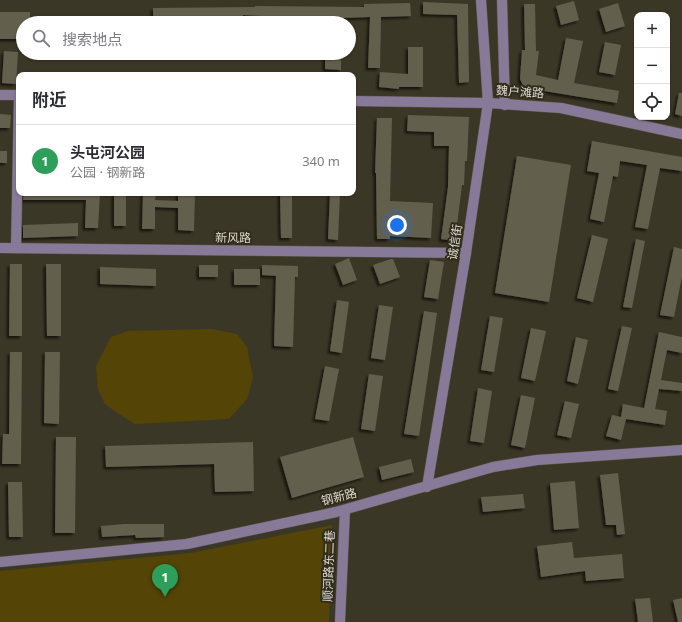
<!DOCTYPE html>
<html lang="zh">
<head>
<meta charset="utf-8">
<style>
  body { margin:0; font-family:"Noto Sans","Noto Sans SC",sans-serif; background:#f2f2f3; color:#2b2b33 }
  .controls { position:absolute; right:12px; top:12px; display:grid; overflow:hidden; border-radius:8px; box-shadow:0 1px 3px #0004 }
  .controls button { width:36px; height:36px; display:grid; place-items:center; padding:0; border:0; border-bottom:1px solid #e1e1e2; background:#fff; color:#2b2b33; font:20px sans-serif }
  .you { position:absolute; left:397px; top:225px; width:14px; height:14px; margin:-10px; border:3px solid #fff; border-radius:50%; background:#1a73e8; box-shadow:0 0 0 6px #1a73e833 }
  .badge { display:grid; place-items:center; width:26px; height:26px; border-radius:50%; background:#d93025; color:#fff; font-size:13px; font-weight:700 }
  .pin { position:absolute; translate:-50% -33px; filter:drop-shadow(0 1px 2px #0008) }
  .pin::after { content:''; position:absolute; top:21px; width:14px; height:12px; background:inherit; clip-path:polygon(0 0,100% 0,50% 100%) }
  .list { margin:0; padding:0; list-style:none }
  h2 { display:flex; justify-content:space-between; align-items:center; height:52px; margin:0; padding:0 16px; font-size:17px }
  h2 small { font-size:13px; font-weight:400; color:#7c7c81 }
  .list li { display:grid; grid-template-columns:26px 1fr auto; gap:12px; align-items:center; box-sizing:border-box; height:72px; padding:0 16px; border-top:1px solid #e1e1e2 }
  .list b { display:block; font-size:15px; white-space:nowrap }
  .list p { margin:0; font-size:13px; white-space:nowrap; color:#7c7c81 }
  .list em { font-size:13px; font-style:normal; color:#7c7c81 }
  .icon { flex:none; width:22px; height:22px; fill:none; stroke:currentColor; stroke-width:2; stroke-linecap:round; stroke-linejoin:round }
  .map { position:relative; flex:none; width:682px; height:622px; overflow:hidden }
  .search { position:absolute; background:#fff; box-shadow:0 1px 3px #0004; left:16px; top:16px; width:340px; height:44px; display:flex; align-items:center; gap:10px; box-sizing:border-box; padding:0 14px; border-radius:22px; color:#7c7c81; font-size:15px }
  .panel { position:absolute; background:#fff; box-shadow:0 1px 3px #0004; left:16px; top:72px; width:340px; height:124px; border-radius:8px }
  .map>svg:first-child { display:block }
  .green { fill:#544506 }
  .building { fill:#635e4d; filter:url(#shadow) }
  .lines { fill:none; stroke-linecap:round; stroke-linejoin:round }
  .minor-casing { stroke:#585545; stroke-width:11 }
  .minor { stroke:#877a98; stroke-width:10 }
  .labels { text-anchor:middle; stroke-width:4; stroke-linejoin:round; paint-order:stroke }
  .street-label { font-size:12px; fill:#dedcd2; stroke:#312c1c }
</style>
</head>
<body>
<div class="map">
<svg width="682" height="622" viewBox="0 0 682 622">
  <defs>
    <filter id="shadow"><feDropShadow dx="-2.5" dy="2.5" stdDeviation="1" flood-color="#0009"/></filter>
  </defs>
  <rect width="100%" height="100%" fill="#3b3726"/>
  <!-- green -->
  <g class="green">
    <polygon points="212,329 237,334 247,347 253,377 247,399 229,419 135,424 116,412 105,404 98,389 96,366 111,337 128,331"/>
    <polygon points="332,525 329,622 0,622 0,571 191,553"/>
  </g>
  <!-- building -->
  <g class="building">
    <polygon points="574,1 579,20 561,25 556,6"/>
    <polygon points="423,2 468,4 469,82 459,83 457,15 423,14"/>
    <polygon points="410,3 411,16 381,17 380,68 368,68 370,17 310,19 243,15 243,21 153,20 153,8 255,7 255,6 364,7 364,4"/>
    <polygon points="618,3 625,26 606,32 599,9"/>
    <polygon points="524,4 535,4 536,51 539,51 536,75 558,80 566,38 583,41 574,83 619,91 617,103 544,91 523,85 520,79 522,50 525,50"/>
    <polygon points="0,12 30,12 30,23 23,23 23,39 0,39"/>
    <polygon points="605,42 621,45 615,75 599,72"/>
    <polygon points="408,47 423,47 423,87 399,87 399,89 379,87 380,72 408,74"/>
    <polygon points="4,51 18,52 16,84 2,83"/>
    <polygon points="325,53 341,53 341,70 325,69"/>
    <polygon points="679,93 682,93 682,116 675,114"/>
    <polygon points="0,114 11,115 10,128 0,128"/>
    <polygon points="408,115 469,117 467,161 465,161 464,185 462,185 455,241 441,239 448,187 449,146 434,146 434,132 407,131"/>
    <polygon points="377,118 392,118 390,201 433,203 431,238 390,236 390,239 377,239 376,173 375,173"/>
    <polygon points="592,141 682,157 682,171 660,168 648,229 635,227 647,165 620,161 618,177 613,176 604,222 590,219 599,173 587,171"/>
    <rect x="0" y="151" width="7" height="12"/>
    <polygon points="517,156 571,165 549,302 495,293"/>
    <polygon points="24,193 100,193 98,228 85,228 86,200 23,200"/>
    <rect x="114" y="193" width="12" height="33"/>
    <polygon points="143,193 156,193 155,200 178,201 178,193 195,193 194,231 178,230 178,208 155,207 155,229 142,229"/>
    <polygon points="280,193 292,193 292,238 281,238"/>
    <polygon points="330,193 340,193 338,240 328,239"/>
    <polygon points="78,223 78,236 23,238 23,225"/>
    <polygon points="592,235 608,239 593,302 577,298"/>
    <polygon points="636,239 645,241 632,308 623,307"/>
    <polygon points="674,247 682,249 682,276 674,317 660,315"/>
    <polygon points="349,258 357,280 343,285 335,264"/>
    <polygon points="391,259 393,259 400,277 380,284 373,265"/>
    <polygon points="430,260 444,262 438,299 424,297"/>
    <polygon points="10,264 22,264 22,336 9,336"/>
    <polygon points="46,264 61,264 61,336 47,336"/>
    <rect x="199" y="265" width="19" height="12"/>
    <polygon points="262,265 298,266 298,277 295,277 293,347 274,346 276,276 262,275"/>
    <polygon points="100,267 156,269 156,286 100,284"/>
    <rect x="234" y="269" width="26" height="16"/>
    <polygon points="337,300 349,302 342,353 330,351"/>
    <polygon points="379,305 393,307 385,360 371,358"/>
    <polygon points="424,311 437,313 419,436 404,434"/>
    <polygon points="490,316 503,318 494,372 481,370"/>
    <polygon points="622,326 632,328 618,391 608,389"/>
    <polygon points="531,328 546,331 535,381 521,378"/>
    <polygon points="659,332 682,337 682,353 667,350 661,380 682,383 682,391 659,389 655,409 667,411 665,425 626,419 621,440 606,436 612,415 621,417 623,404 644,408"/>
    <polygon points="576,337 588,340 578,384 567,381"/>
    <polygon points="10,352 22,352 21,464 2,464 3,434 9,434"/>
    <polygon points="45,352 60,352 59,424 44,423"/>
    <polygon points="325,366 339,369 329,421 315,419"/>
    <polygon points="369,374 383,376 375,431 361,429"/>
    <polygon points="478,388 492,391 484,443 470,441"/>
    <polygon points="521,395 535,398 525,448 511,445"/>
    <polygon points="565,401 579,404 571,438 557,435"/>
    <polygon points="56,437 76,437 75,533 55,533"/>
    <polygon points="353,437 364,477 292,498 280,457"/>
    <polygon points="253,442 254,491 215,492 214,464 106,467 105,446"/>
    <polygon points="411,459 414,472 382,480 379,467"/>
    <polygon points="618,473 625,534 617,535 616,525 606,525 600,475"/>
    <polygon points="575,481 579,528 554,530 550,483"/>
    <polygon points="8,482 22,482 23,537 9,537"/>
    <polygon points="523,494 525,508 483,512 481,497"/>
    <polygon points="124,524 164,524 164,537 136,538 135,535 102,537 101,526"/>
    <polygon points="572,542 574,558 622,554 624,578 586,581 585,571 541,577 537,546"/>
    <polygon points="650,598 653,622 638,622 635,599"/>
    <polygon points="682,598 682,622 678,622 673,600"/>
  </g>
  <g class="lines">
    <!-- minor casing -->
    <g class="minor-casing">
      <g id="minor">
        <polyline points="502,0 505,105"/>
        <polyline points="0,95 19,95"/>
        <polyline points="353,101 488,103 561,108 682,134"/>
        <polyline points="0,248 466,253"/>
        <polyline points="16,248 19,95"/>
        <polyline points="427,487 466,253 488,103 481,0"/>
        <polyline points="0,562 187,544 336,512 493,467 537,460 682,450"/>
        <polyline points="340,622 345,510"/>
      </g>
    </g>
    <!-- minor -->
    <use href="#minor" class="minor"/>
  </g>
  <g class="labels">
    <!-- street labels -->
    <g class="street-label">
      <text transform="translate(520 92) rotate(4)" y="4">魏户滩路</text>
      <text transform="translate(233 238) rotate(1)" y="4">新风路</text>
      <text transform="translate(455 242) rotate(-81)" y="4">诚信街</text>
      <text transform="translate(339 497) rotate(-14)" y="4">钢新路</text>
      <text transform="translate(329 566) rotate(-88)" y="4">顺河路东二巷</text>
    </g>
  </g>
</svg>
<div class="controls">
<button>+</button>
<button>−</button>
<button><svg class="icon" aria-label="locate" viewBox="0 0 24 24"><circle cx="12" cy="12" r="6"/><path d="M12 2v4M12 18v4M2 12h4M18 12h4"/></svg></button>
</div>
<div class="you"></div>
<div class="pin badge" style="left:165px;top:597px;background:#2e9e5b">1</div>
<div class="search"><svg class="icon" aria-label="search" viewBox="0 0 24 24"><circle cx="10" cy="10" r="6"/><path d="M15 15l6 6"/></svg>搜索地点</div>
<section class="panel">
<h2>附近<small></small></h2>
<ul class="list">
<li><span class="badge" style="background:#2e9e5b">1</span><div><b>头屯河公园</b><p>公园 · 钢新路</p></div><em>340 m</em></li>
</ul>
</section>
</div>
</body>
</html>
